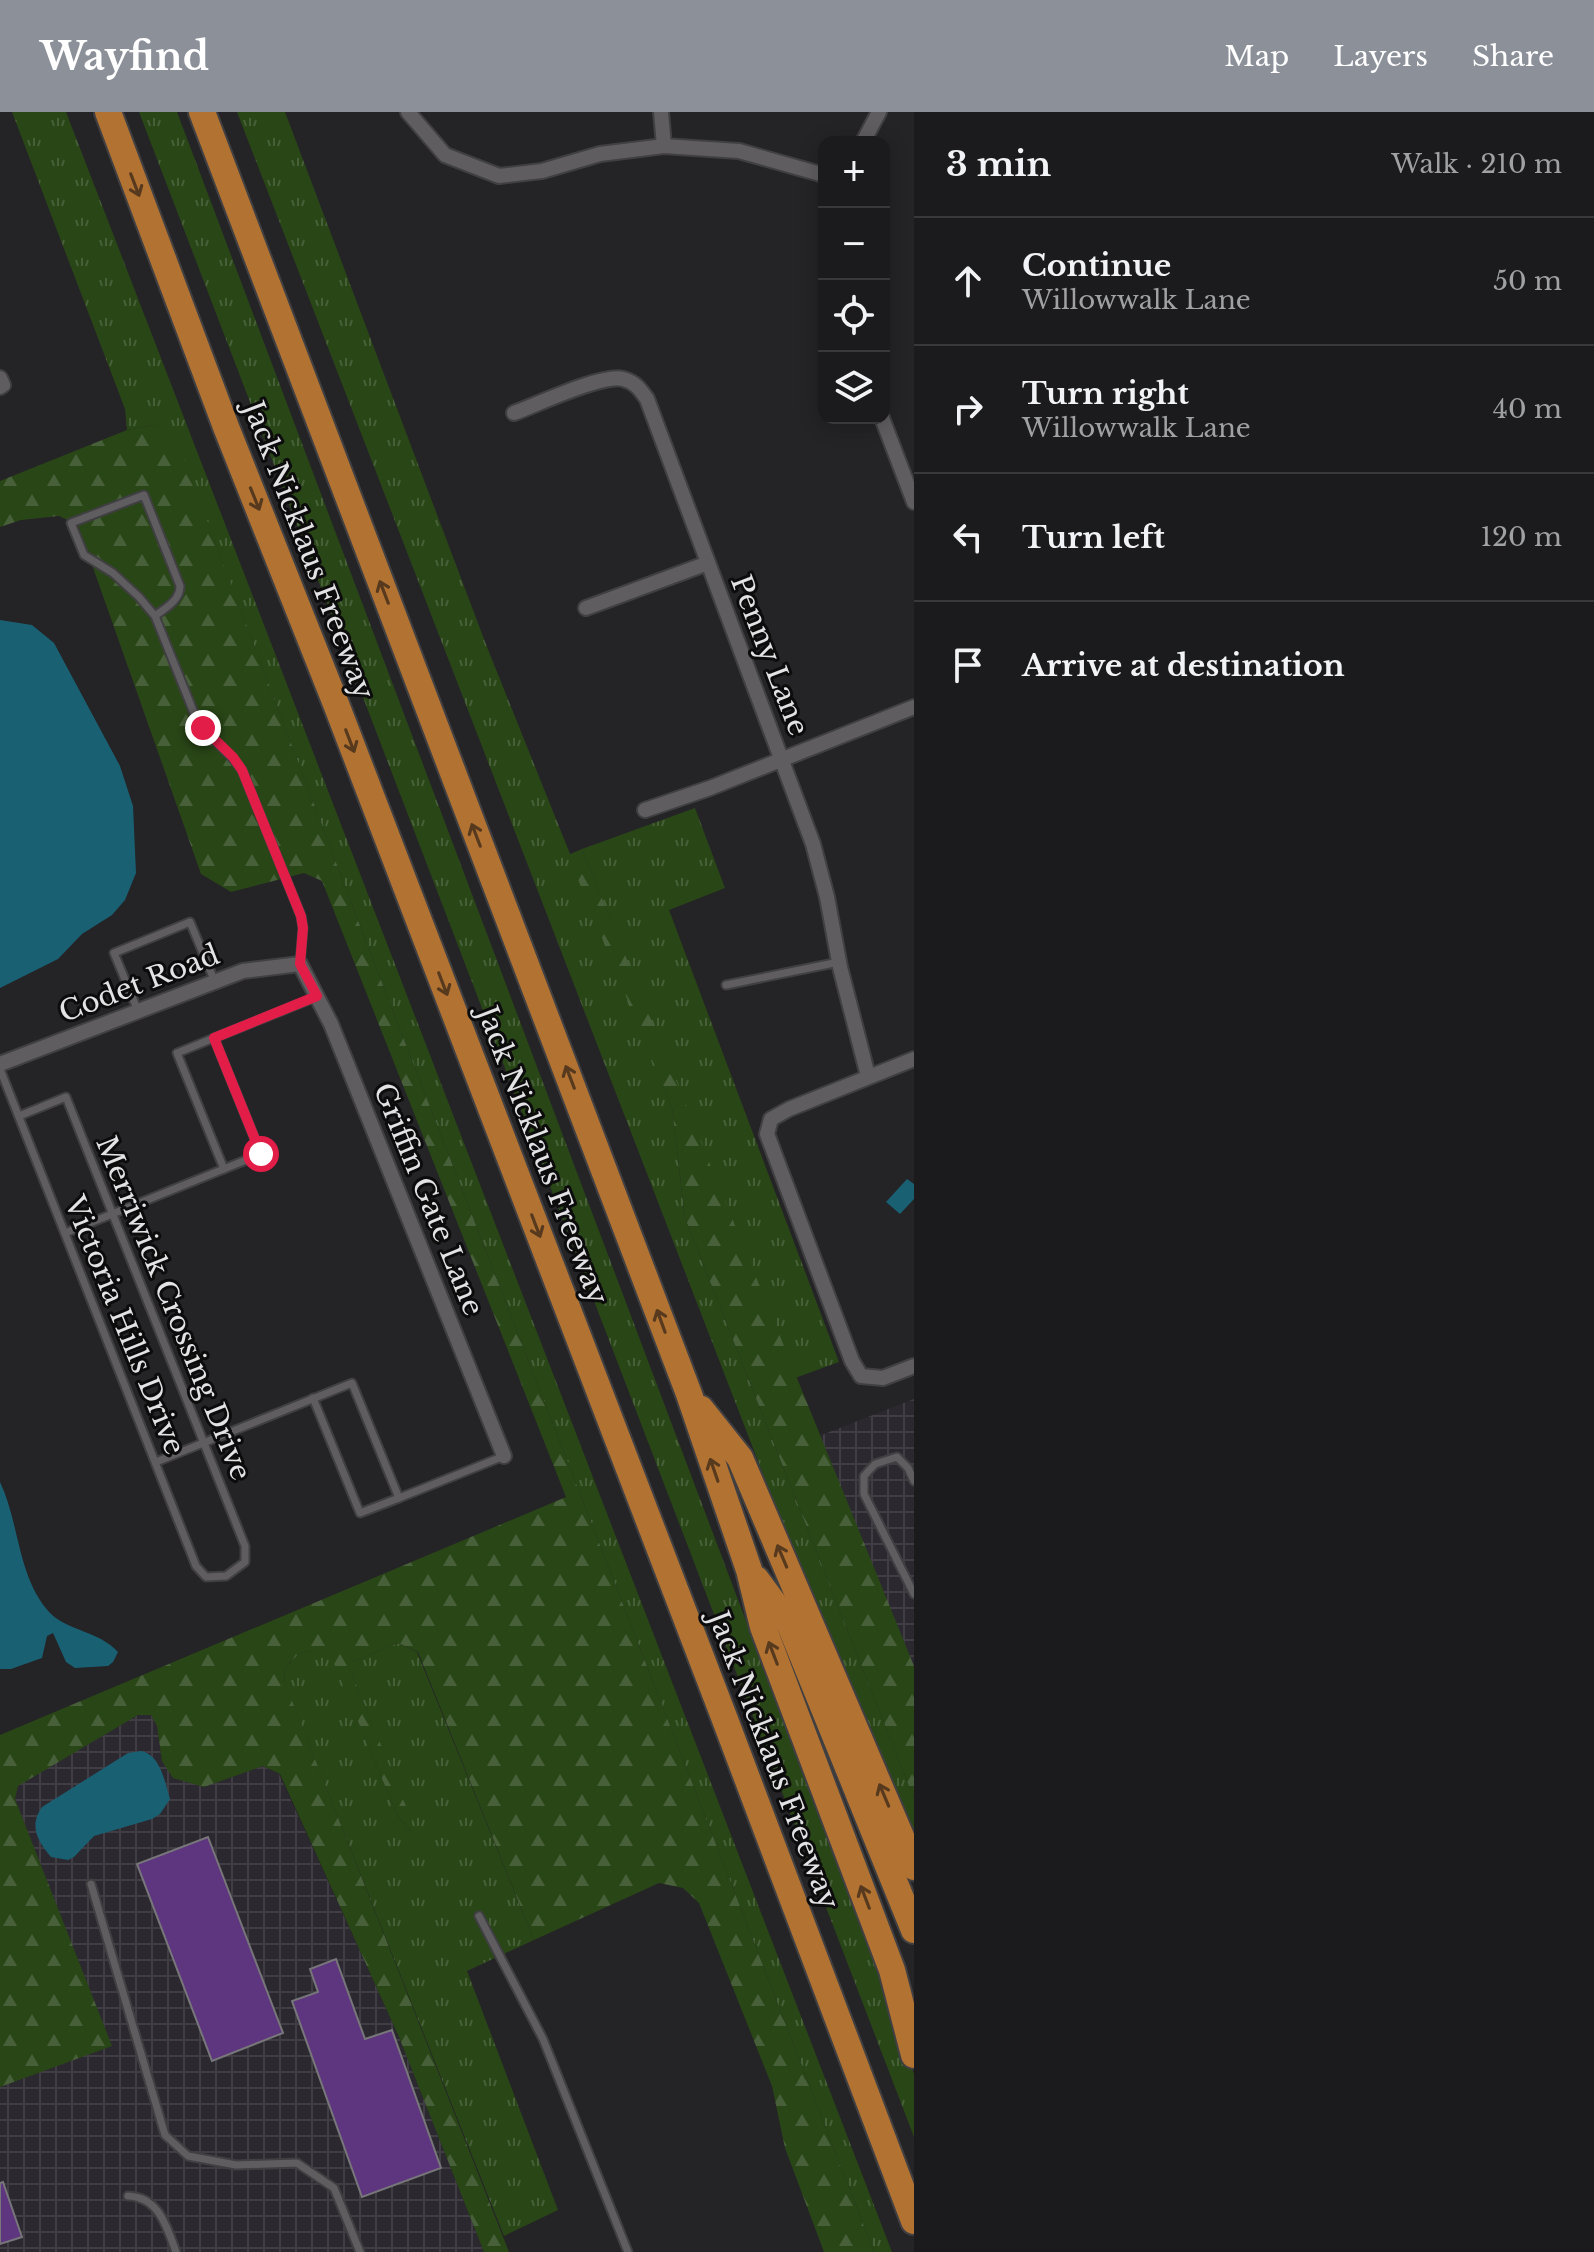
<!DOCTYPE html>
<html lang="en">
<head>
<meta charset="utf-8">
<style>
  body { margin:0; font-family:"Libre Baskerville",serif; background:#242325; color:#f1f3f6 }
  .controls { position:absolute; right:24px; top:24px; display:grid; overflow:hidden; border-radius:16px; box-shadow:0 4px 20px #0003 }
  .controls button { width:72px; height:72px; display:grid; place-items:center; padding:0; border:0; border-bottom:2px solid #39383b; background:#1b1a1c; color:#f1f3f6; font:40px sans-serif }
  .stop { position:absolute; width:24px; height:24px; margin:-18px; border:6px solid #e11d48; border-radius:50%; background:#fff }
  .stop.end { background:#e11d48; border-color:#fff; box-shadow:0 2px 8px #0008 }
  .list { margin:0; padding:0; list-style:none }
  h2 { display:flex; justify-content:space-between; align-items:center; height:104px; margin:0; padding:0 32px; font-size:34px }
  h2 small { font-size:26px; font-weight:400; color:#a0a1a3 }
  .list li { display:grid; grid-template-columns:52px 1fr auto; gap:24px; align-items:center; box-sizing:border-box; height:128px; padding:0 32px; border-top:2px solid #39383b }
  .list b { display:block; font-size:30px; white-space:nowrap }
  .list p { margin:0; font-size:26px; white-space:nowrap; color:#a0a1a3 }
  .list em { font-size:26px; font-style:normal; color:#a0a1a3 }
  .icon { flex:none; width:44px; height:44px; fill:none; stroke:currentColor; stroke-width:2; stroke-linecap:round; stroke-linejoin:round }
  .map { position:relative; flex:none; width:914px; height:2140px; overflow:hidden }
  header { display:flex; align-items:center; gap:48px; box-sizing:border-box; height:112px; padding:0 40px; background:#8c9099; color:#fff }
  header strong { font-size:38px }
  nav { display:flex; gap:44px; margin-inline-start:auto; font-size:28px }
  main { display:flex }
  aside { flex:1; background:#1b1a1c }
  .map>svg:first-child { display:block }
  .industrial { fill:url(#industrial-grid) }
  .grass { fill:url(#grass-tufts) }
  .forest { fill:url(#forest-firs) }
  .water { fill:#1a6073 }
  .building { fill:#5e367f; stroke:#777679; stroke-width:2 }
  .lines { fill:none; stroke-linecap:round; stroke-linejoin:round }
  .service-casing { stroke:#403f41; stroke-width:11 }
  .minor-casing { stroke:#403f41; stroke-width:18 }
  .motorway-casing { stroke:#403f41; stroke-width:30 }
  .service { stroke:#5f5d60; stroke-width:7 }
  .minor { stroke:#5f5d60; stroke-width:14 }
  .motorway { stroke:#b27232; stroke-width:26 }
  .oneway { stroke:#573a1e }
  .route { stroke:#e11d48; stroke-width:10 }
  .labels { text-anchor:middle; stroke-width:6; stroke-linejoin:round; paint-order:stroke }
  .street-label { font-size:28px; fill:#e3e2e4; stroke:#0d0c0d }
</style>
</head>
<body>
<header>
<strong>Wayfind</strong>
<nav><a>Map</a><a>Layers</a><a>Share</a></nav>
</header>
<main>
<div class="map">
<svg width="914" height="2140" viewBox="0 0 914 2140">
  <defs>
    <pattern id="industrial-grid" width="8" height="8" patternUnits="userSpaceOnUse" patternTransform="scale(2)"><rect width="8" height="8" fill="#2c2830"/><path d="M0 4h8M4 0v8" fill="none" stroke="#403d44"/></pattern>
    <pattern id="grass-tufts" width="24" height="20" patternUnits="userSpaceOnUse" patternTransform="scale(2)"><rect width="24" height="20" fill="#294617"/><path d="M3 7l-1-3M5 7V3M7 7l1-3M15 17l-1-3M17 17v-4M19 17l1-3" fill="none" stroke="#486039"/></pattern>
    <pattern id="forest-firs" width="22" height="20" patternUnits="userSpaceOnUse" patternTransform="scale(2)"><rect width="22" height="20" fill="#294617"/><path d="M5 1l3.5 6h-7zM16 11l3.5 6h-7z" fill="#486039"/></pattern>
  </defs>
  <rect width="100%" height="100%" fill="#242325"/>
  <!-- industrial -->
  <g class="industrial">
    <polygon points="914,1287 914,1554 819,1324"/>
    <polygon points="138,1603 151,1603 157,1614 162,1649 204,1675 263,1654 279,1662 399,1925 484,2140 0,2140 0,1975 111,1933 15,1687 18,1673"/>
  </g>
  <!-- grass -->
  <g class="grass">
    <polygon points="12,0 66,0 892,2140 874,2140 365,827 174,322 153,313 127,318 125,297"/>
    <polygon points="139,0 177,0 892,1896 914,1962 914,2025"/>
    <polygon points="237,0 285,0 487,535 672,996 685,1106 914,1687 914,1742 836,1551"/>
    <polygon points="695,696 725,776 669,798 839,1250 795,1266 582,737"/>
    <path d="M398,1531L417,1540L534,1828L467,1859L558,2098L504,2124L285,1572L284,1559C298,1539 305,1535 330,1541L398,1705L411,1719V1709L352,1562V1550Z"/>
  </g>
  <!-- forest -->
  <g class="forest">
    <path d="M153,313L174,321L365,827L874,2140H824L785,2036L772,1974L699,1791L683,1776L659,1771L534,1828L418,1540L398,1531L352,1550V1562L412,1709V1720L398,1705L330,1542C305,1535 298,1539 284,1559L285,1571L509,2140H484L399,1925L280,1662L263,1654L204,1675L173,1666L162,1649L157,1614L151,1603H138L18,1674L15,1687L112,1934L0,1975V1623L566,1385L322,769L304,761L231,780L201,762L78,413L59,404L21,408L0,415V369L127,318Z"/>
    <polygon points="582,737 914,1554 914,1687 685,1106 672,996 568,743"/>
  </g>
  <!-- water -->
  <g class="water">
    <polygon points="0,508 32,513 54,531 120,654 133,694 136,761 125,788 112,803 82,822 58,847 0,876"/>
    <polygon points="907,1067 914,1072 914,1087 900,1102 886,1090"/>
    <path d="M0,1370C20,1412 17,1465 50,1501C68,1519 99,1519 118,1540L113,1550L108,1554L75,1556L66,1550L53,1521L47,1524L42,1546L11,1557H0Z"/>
    <path d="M141,1639C161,1643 165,1671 170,1687L160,1702L152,1707L94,1724L74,1745L68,1748L51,1745C37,1728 29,1714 42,1695L128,1641Z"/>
  </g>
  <!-- building -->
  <g class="building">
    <polygon points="208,1725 283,1921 212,1949 137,1752"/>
    <polygon points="336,1847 365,1927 392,1918 441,2056 362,2085 292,1889 318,1880 310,1857"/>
    <polygon points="3,2070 22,2125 0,2132 0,2071"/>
  </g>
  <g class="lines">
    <!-- service casing -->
    <g class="service-casing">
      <g id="service">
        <path d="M155,504C165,496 180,489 180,474L144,383L71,411L84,443L113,461L139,485L155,504L196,606C209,626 229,639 242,658L301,804L303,816L300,852"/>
        <polyline points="726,873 839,850"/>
        <polyline points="138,899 114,841 190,810 215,870"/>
        <polyline points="214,926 177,941 224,1057"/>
        <polyline points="0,957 196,1454 206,1465 226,1464 245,1450 245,1434 66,985 19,1004"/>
        <polyline points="65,1121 261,1042 214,926 316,885"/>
        <polyline points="313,1286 360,1401 399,1386"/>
        <polyline points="156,1350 352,1271 399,1386 504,1344"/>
        <polyline points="914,1369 908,1356 897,1345 875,1352 864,1364 864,1382 914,1482"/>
        <polyline points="91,1772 165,2023 188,2044 236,2053 297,2051 334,2076 360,2140"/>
        <polyline points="479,1804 543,1927 628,2140"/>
        <path d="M128,2084C159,2085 167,2115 176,2140"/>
      </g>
    </g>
    <!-- minor casing -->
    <g class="minor-casing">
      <g id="minor">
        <polyline points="408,0 445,43 499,64 542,59 600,42 664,34 739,39 824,63"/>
        <polyline points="661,0 664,34"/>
        <polyline points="863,30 879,0"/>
        <polyline points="0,266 3,273 0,275"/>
        <path d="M514,301C536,293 604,261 623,267C635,270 640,277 647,287L813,732L827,785L840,855L868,964"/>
        <polyline points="882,306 914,390"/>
        <polyline points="586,496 708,451"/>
        <polyline points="645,698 710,676 914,595"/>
        <polyline points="914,947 789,997 771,1007 767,1022 852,1249 861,1264 883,1266 914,1254"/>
        <polyline points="0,952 243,859 300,852 331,912 504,1344"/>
      </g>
    </g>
    <!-- motorway casing -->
    <g class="motorway-casing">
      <g id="motorway">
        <polyline points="108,0 226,315 336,592 724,1605 914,2109"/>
        <polyline points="202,0 689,1282 749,1458 763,1515 892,1858 914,1943"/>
        <polyline points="701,1297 740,1346 914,1755"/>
        <polyline points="756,1467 790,1513 914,1818"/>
      </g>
    </g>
    <!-- service -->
    <use href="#service" class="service"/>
    <!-- minor -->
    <use href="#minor" class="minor"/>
    <!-- motorway -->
    <use href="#motorway" class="motorway"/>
  </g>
  <!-- one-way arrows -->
  <defs><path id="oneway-shaft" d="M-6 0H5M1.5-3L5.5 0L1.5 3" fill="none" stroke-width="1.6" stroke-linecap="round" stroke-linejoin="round" transform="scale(2)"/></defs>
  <g class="oneway">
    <use href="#oneway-shaft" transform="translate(135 73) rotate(69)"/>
    <use href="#oneway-shaft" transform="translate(255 387) rotate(68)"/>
    <use href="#oneway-shaft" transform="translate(384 480) rotate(-111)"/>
    <use href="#oneway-shaft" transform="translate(350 629) rotate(69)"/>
    <use href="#oneway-shaft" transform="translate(476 723) rotate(-111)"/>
    <use href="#oneway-shaft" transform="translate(443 872) rotate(69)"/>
    <use href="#oneway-shaft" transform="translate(570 965) rotate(-111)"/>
    <use href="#oneway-shaft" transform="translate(536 1114) rotate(69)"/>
    <use href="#oneway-shaft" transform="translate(661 1209) rotate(-110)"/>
    <use href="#oneway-shaft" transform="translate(714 1358) rotate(-109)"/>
    <use href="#oneway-shaft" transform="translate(782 1444) rotate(-113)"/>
    <use href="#oneway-shaft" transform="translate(773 1541) rotate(-111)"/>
    <use href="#oneway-shaft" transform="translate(884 1683) rotate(-113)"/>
    <use href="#oneway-shaft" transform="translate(865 1785) rotate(-111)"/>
  </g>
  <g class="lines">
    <!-- route -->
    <polyline class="route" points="203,616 233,645 242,658 301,804 303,816 300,852 317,884 214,926 261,1042"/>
  </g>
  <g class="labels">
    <!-- street labels -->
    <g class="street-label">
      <text transform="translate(309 438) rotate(69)" y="10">Jack Nicklaus Freeway</text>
      <text transform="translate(770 543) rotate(69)" y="10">Penny Lane</text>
      <text transform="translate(139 871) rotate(-21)" y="10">Codet Road</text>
      <text transform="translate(543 1043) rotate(69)" y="10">Jack Nicklaus Freeway</text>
      <text transform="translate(429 1087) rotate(68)" y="10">Griffin Gate Lane</text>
      <text transform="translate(174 1196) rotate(68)" y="10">Merriwick Crossing Drive</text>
      <text transform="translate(125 1213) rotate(68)" y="10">Victoria Hills Drive</text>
      <text transform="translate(774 1648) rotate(69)" y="10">Jack Nicklaus Freeway</text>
    </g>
  </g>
</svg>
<div class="controls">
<button>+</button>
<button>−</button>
<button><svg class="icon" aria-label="locate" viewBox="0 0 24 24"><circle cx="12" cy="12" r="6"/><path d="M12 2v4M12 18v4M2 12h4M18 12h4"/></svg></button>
<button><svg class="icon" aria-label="layers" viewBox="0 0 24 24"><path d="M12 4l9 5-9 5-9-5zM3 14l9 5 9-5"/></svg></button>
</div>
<div class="stop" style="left:261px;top:1042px"></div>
<div class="stop end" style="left:203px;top:616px"></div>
</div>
<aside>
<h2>3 min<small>Walk · 210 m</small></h2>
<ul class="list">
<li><svg class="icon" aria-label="ahead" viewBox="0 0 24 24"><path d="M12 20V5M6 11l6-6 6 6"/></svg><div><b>Continue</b><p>Willowwalk Lane</p></div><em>50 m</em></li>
<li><svg class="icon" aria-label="right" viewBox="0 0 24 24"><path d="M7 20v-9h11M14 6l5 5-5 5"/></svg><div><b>Turn right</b><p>Willowwalk Lane</p></div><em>40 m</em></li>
<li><svg class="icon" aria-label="left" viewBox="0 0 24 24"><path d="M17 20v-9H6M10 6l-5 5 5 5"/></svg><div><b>Turn left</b></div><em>120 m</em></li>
<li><svg class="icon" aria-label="arrive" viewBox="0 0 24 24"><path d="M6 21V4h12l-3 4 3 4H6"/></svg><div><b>Arrive at destination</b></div></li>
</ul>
</aside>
</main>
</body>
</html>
